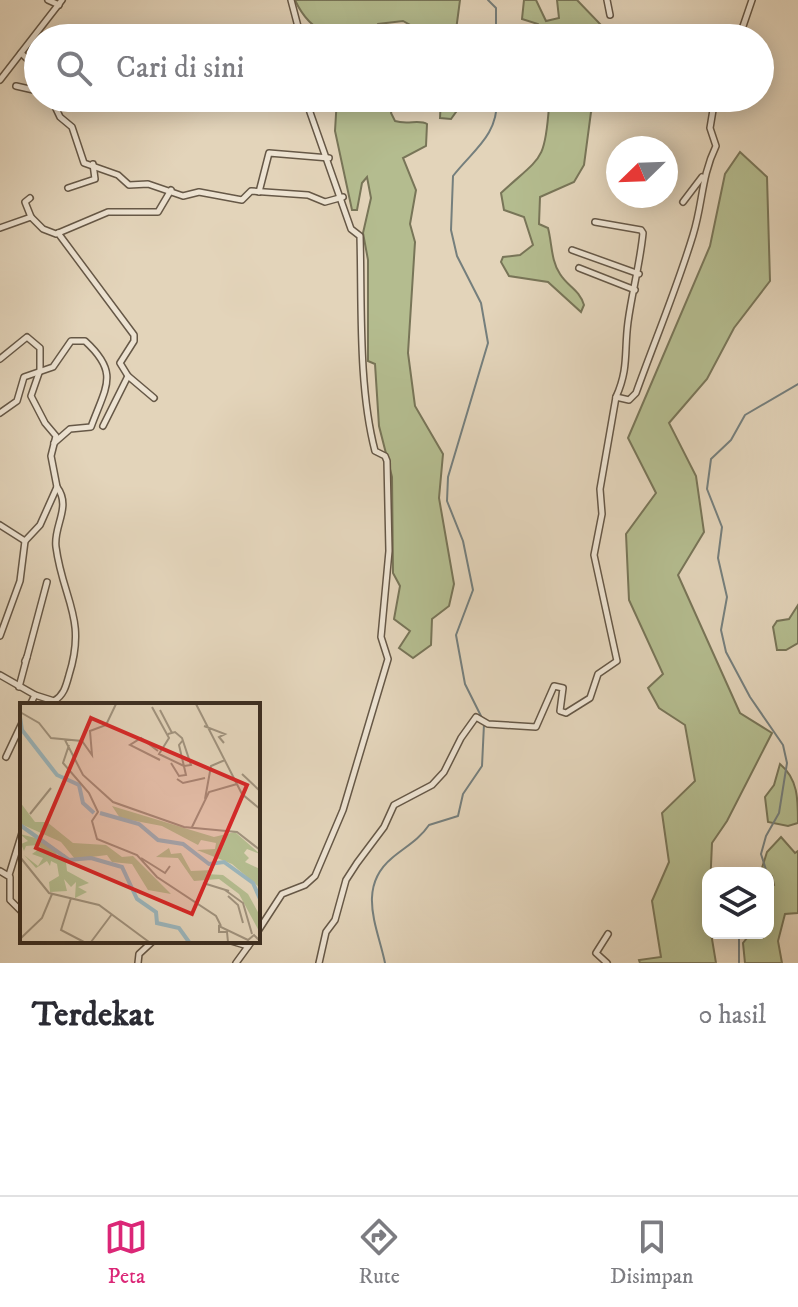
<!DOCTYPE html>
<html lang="id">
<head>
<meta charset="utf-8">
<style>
  body { margin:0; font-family:"IM FELL DW Pica",serif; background:#f7f7f7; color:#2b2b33 }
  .controls { position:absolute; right:24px; bottom:24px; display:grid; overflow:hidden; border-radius:16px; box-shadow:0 4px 20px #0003 }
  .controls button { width:72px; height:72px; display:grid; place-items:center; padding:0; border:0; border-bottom:2px solid #e1e1e2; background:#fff; color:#2b2b33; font:40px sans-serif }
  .compass { position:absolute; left:606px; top:136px; width:72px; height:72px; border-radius:50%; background:#fff; box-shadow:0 4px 20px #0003; rotate:247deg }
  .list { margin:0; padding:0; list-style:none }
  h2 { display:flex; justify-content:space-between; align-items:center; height:104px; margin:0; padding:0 32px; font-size:34px }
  h2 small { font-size:26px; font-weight:400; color:#7c7c81 }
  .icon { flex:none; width:44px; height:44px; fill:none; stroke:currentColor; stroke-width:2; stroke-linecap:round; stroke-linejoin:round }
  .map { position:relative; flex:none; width:798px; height:963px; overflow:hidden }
  .search { position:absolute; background:#fff; box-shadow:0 4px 20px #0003; left:24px; right:24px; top:24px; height:88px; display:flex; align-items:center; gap:20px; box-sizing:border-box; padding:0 28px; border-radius:44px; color:#7c7c81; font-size:30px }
  .sheet { height:232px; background:#fff }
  nav { display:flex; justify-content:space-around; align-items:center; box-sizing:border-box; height:112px; border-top:2px solid #e1e1e2; background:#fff; font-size:22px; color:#7c7c81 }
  nav a { display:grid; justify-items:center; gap:4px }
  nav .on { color:#db2777 }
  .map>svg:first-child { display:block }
  .green { fill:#b4bc8f; stroke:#787558; stroke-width:2 }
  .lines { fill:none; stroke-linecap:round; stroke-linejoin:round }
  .stream { stroke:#757f7d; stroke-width:2 }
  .minor-casing { stroke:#665847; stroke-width:8 }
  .minor { stroke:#ede3d2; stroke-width:5 }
  .inset-river { fill:none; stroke:#9bb5bb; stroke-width:4 }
  .inset-road { fill:none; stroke:#a0927d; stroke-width:2 }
  .view { fill:#d62828; fill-opacity:0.15; stroke:#d62828; stroke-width:4 }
  .inset-edge { fill:none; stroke:#3c2e21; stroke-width:4 }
</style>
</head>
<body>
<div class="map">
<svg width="798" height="963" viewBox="0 0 798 963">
  <rect width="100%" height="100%" fill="#e3d4ba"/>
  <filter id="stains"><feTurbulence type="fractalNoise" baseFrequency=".0025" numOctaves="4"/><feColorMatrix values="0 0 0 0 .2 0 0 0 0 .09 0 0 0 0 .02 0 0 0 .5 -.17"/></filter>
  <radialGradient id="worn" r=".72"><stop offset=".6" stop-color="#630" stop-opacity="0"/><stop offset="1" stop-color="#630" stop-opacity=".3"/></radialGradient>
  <!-- green -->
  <g class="green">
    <path d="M295,0H460L455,38H413L410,25L403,21L378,24L374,31L376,38C339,38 313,39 295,0Z"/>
    <polygon points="524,0 536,0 546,21 559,18 557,0 577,0 603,27 609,38 545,38 538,24 522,19"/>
    <path d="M337,98H396L391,113L395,121C407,125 420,119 427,124L426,146L403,158L416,190L410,224L415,242L408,353L415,406L443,454L439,498L454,584L449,606L432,619L431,645L413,658L399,648L410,631L394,619L400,586L393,573L392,477L379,426L375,364L368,361V260L363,233L371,198L367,177L362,183L357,210H352L335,131Z"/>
    <polygon points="441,98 466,98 451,119 440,118"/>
    <path d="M573,98H605L591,112L584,165L574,182L540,197L539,224L548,228C552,243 551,261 560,274C568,287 579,289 584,305L581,312L548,282L509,276L501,262L503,257L520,255L533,245L524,217L504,210L501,193C541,156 545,163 549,106L573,105Z"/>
    <polygon points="740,152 767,177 770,281 734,328 707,379 669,423 696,476 704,532 678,575 740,713 772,733 727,821 712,843 708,933 711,933 716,963 640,963 639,960 661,957 652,901 669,862 662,813 695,781 685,725 659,708 648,688 663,674 629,600 626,534 656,493 628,438 710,246 725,174"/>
    <polygon points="798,605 798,643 786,650 777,650 773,627 777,621 789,619"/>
    <path d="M780,764C798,779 798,799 798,823L788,826L768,822L765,797L774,785Z"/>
    <polygon points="781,837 795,853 798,851 798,913 785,914 778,941 782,963 745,963 743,943 751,933 768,933 768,888 774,885 772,876 762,868 767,852"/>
  </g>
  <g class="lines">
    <!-- stream -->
    <g class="stream">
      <polyline points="488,0 496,8 496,38"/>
      <path d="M482,718L465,684L456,635L473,590L463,541L447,501L448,477L488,343L481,303L457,256L451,230L453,176C474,149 498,136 497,98"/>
      <polyline points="767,873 761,854 766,836 779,813 787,763 783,745 750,697 726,652 721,630 727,597 718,558 722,527 707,489 711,459 731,440 745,415 798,384"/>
      <polyline points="739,933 739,963"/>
      <path d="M385,963C378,928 356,888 392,858C405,847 419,840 429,825L458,816L463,794L482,766L484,724"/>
    </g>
    <!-- minor casing -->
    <g class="minor-casing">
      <g id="minor">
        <polyline points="48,0 59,5"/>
        <polyline points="291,0 301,38"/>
        <polyline points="607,0 610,15"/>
        <polyline points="739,38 752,0"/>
        <polyline points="21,53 38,69"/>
        <polyline points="0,80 62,0"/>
        <polyline points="16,86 38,91"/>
        <polyline points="51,98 60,117 72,127 84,163 118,175 129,185 148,184 183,196 199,192 242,200 251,191 308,195 325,202 343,197"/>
        <polyline points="68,188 95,179 93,164"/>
        <polyline points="259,192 269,153 329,158"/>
        <polyline points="30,198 25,202 31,217"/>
        <polyline points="683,202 702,177"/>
        <path d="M595,222L641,230L643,233C640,264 632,292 628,322C624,352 629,368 616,397"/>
        <polyline points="0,228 31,217 43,229 56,234 108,212 158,212 171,190"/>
        <polyline points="58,233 134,335 134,341 120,363 128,376"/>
        <polyline points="572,250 639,274"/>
        <polyline points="579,268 635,290"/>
        <polyline points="0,359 27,337 40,348 40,370 31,396 45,423 56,436 51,456 57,487 40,525 25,541 0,525"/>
        <path d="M0,413L17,401L24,377L53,367L71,341H85C120,373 106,386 91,427L70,429L54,443"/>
        <polyline points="103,426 128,376 154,398"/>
        <polyline points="0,636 20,581 25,541"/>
        <polyline points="27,657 47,582"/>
        <path d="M0,675L35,695L54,701C64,695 66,686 69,675C87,618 63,600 56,547C53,526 72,507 57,487"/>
        <polyline points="19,687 27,657 25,661"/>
        <polyline points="30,705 35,695"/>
        <polyline points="6,757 22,723"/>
        <polyline points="0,871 10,877 10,900 22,912"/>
        <polyline points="9,875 22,833"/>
        <path d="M258,931L282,894L305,885L315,876L343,810L388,659L381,637L389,551L387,461L385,456L375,451C358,386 362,303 360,236L351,229L305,98"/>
        <polyline points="231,941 248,946"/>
        <polyline points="138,963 139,954 153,941"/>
        <polyline points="236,963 252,941"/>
        <path d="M319,963L326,932L335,920L346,880L357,863L384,827L394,805L432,785L444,772L461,738L476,717L488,724L536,727L554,686L563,688L560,711L566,713L590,698L598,674L617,661L594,555L602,514L600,489L616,397L629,400L636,393C655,340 677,288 693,235C703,203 701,177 716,146L710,128L715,98"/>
        <polyline points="607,963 596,953 608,934"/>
      </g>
    </g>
    <!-- minor -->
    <use href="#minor" class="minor"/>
  </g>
  <!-- overview -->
  <g transform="translate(20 703)">
    <rect width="240" height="240" fill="#e3d4ba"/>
    <path d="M0,99L15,119H27L53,140L86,142L102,154L113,153L151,191L128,187L112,161L92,159L87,152L55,156L41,139L1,121ZM92,103L194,134L215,129L240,151L227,146L224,150L229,155L225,159L240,166V185L212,161L177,147L195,146L196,140L181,137L178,142L142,123L100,115ZM0,131L23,137L36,147L37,156L45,151L47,168L69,180L58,184L67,189L55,195L56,179L51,184L44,176L47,188L30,189L29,179L39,173L37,161L31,158L30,163L27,158L16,165L4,152L18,163L23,155L12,151L19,146L29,152L18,142L6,143L4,148L1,141L8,138ZM149,145L151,151L161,150L171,168L194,167L186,171L203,172L228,191L239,211L240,230L219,191L199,176L174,178L158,155L136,154Z" fill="#b4bc8f"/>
    <path class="inset-river" d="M0,14L2,27L37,72L59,82L63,100L74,110M80,110L119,121L138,137L163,141L189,161L204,159L233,180L240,196M0,122L49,157L71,155L102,164L117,196L136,209L137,220L159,225L169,239"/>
    <path class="inset-road" d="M176,1L222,91L240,106M132,4L149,35L139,51L164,63M140,7L152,30M0,9L19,20L31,35L62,38L72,52L70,28L86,22L96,1M184,23L205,31L199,34L204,40M148,31L155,29L162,35L171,62L164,63M45,37L63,72L93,99L164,124L217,129L240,147M49,42L43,60L69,90L78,109L72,118L77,136L117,152L137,174L196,213L201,223M138,48L121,35L110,42L140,57M151,60L159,73L166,72L159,42L163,37M222,71L240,88M157,76L163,80L185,75M185,96L191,63L205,57M10,111L31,85M172,124L189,89L217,81M0,154L29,190L79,202L129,239M121,155L145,170L150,163M183,180L209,188M205,187L223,200L232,231M208,193L218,202L223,220M51,195L41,227L64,239M0,236L22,215L32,191M71,239L92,211M208,239L207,229H199V223L228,237L234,232L240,238"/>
    <path class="view" d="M71,15L227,82L172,211L16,145Z"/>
    <rect width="240" height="240" class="inset-edge"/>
  </g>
  <rect width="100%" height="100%" filter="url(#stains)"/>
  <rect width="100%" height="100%" fill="url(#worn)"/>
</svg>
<div class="controls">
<button><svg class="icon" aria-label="layers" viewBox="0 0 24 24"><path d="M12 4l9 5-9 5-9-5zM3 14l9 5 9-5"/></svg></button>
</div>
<svg class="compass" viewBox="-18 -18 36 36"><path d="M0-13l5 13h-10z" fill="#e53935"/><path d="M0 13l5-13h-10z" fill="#7c7c81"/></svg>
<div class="search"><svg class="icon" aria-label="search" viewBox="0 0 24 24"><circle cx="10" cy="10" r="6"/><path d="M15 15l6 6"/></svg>Cari di sini</div>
</div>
<section class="sheet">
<h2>Terdekat<small>0 hasil</small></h2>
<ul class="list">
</ul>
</section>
<nav>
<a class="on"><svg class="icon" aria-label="map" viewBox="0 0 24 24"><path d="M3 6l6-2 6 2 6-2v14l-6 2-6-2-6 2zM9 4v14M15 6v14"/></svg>Peta</a>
<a><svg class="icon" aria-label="directions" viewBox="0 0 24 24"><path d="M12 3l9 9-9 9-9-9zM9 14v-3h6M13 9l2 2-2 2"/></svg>Rute</a>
<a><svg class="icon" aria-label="saved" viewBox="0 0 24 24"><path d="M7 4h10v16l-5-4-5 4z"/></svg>Disimpan</a>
</nav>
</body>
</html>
